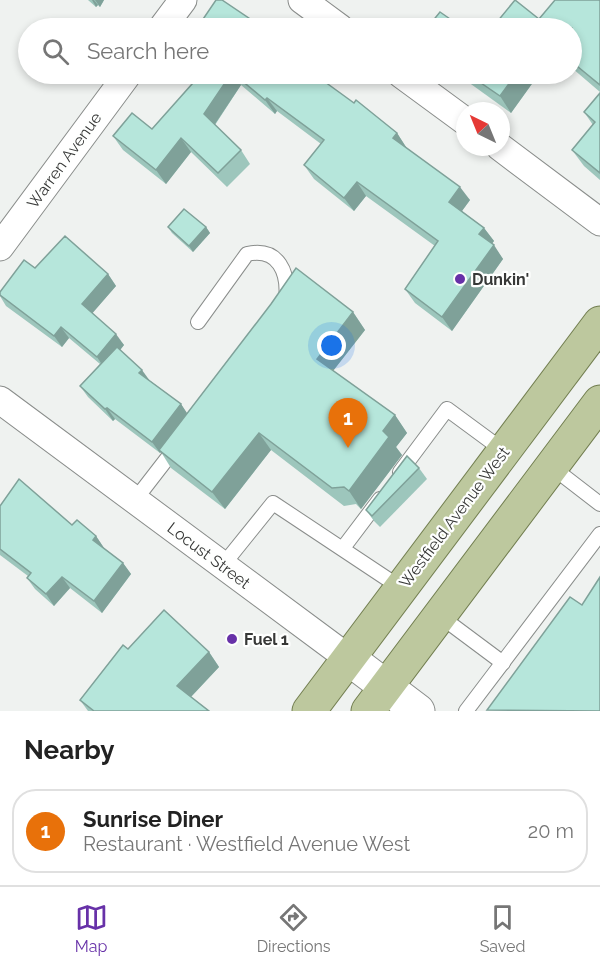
<!DOCTYPE html>
<html lang="en">
<head>
<meta charset="utf-8">
<style>
  body { margin:0; font-family:Raleway,sans-serif; background:#f2f2f2; color:#222 }
  .compass { position:absolute; left:456px; top:102px; width:54px; height:54px; border-radius:50%; background:#fff; box-shadow:0 3px 9px #0003; rotate:317deg }
  .you { position:absolute; left:332px; top:346px; width:21px; height:21px; margin:-15px; border:4px solid #fff; border-radius:50%; background:#1a73e8; box-shadow:0 0 0 9px #1a73e833 }
  .badge { display:grid; place-items:center; width:39px; height:39px; border-radius:50%; background:#6731a8; color:#fff; font-size:20px; font-weight:700 }
  .pin { position:absolute; translate:-50% -50px; filter:drop-shadow(0 2px 3px #0008) }
  .pin::after { content:''; position:absolute; top:32px; width:21px; height:18px; background:inherit; clip-path:polygon(0 0,100% 0,50% 100%) }
  .list { margin:0; padding:0; list-style:none }
  h2 { display:flex; justify-content:space-between; align-items:center; height:78px; margin:0; padding:0 24px; font-size:26px }
  h2 small { font-size:20px; font-weight:400; color:#767676 }
  .list li { display:grid; grid-template-columns:39px 1fr auto; gap:18px; align-items:center; box-sizing:border-box; height:84px; margin:0 12px 12px; padding:0 12px; border:2px solid #e0e0e0; border-radius:24px }
  .list b { display:block; font-size:22px; white-space:nowrap }
  .list p { margin:0; font-size:20px; white-space:nowrap; color:#767676 }
  .list em { font-size:20px; font-style:normal; color:#767676 }
  .icon { flex:none; width:33px; height:33px; fill:none; stroke:currentColor; stroke-width:2; stroke-linecap:round; stroke-linejoin:round }
  .map { position:relative; flex:none; width:600px; height:711px; overflow:hidden }
  .search { position:absolute; background:#fff; box-shadow:0 3px 9px #0003; left:18px; right:18px; top:18px; height:66px; display:flex; align-items:center; gap:15px; box-sizing:border-box; padding:0 21px; border-radius:33px; color:#767676; font-size:22px }
  .sheet { height:174px; background:#fff }
  nav { display:flex; justify-content:space-around; align-items:center; box-sizing:border-box; height:84px; border-top:2px solid #e0e0e0; background:#fff; font-size:16px; color:#767676 }
  nav a { display:grid; justify-items:center; gap:3px }
  nav .on { color:#6731a8 }
  .map>svg:first-child { display:block }
  .lines { fill:none; stroke-linecap:round; stroke-linejoin:round }
  .lane-casing { stroke:#8a8d8b; stroke-width:16 }
  .street-casing { stroke:#8a8d8b; stroke-width:29 }
  .secondary-casing { stroke:#8a8d8b; stroke-width:35 }
  .primary-casing { stroke:#727e50; stroke-width:35 }
  .lane { stroke:#fff; stroke-width:14 }
  .street { stroke:#fff; stroke-width:27 }
  .secondary { stroke:#fff; stroke-width:33 }
  .primary { stroke:#bdc89e; stroke-width:33 }
  .wall { fill:#9dc6bc }
  .shaded-wall { fill:#7fa199 }
  .building { fill:#b6e6db; stroke:#7fa199; stroke-width:1.5 }
  .poi-dot { fill:#6731a8; stroke:#fefffe; stroke-width:2 }
  .labels { text-anchor:middle; stroke-width:4.5; stroke-linejoin:round; paint-order:stroke }
  .street-label { font-size:16px; fill:#373837; stroke:#fefffe }
  .poi-label { font-size:16px; font-weight:bold; fill:#373837; stroke:#fefffe; text-anchor:start }
</style>
</head>
<body>
<div class="map">
<svg width="600" height="711" viewBox="0 0 600 711">
  <rect width="100%" height="100%" fill="#eff2f0"/>
  <g class="lines">
    <!-- lane casing -->
    <g class="lane-casing">
      <g id="lane">
        <path d="M198,322L247,254C279,247 289,273 286,300"/>
        <polyline points="552,467 600,504"/>
        <polyline points="400,472 447,409 504,451"/>
        <polyline points="135,500 176,447"/>
        <polyline points="343,548 380,499"/>
        <polyline points="223,565 273,503 401,588"/>
        <polyline points="440,616 503,663"/>
        <polyline points="466,711 600,534"/>
      </g>
    </g>
    <!-- street casing -->
    <g class="street-casing">
      <g id="street">
        <polyline points="302,0 340,28"/>
        <polyline points="162,28 183,0"/>
        <polyline points="401,74 465,121"/>
        <polyline points="500,147 600,222"/>
        <polyline points="0,247 128,74"/>
        <polyline points="0,400 348,658"/>
      </g>
    </g>
    <!-- secondary casing -->
    <g class="secondary-casing">
      <polyline id="secondary" points="348,658 418,711"/>
    </g>
    <!-- primary casing -->
    <g class="primary-casing">
      <g id="primary">
        <polyline points="309,711 600,323"/>
        <polyline points="368,711 600,402"/>
      </g>
    </g>
    <!-- lane -->
    <use href="#lane" class="lane"/>
    <!-- street -->
    <use href="#street" class="street"/>
    <!-- secondary -->
    <use href="#secondary" class="secondary"/>
    <!-- primary -->
    <use href="#primary" class="primary"/>
  </g>
  <!-- wall -->
  <g class="wall">
    <polygon points="88,0 104,0 100,7 98,5 96,7"/>
    <polygon points="600,1 600,92 572,68 572,28 539,19"/>
    <polygon points="186,74 310,74 397,133 406,147 470,200 462,211 484,228 494,241 492,244 503,259 452,331 415,303 405,289 435,246 366,196 354,211 314,179 304,165 321,144 277,111 275,114 241,85 215,125 241,150 250,164 227,187 191,152 166,184 123,150 113,136 152,129 196,80"/>
    <polygon points="457,74 539,74 511,113"/>
    <polygon points="600,93 600,180 584,166 572,150 593,125 584,112"/>
    <polygon points="168,227 206,227 210,233 193,252 172,233"/>
    <polygon points="35,268 108,274 116,286 92,313 124,345 120,350 149,380 181,404 187,414 353,312 365,330 333,371 395,415 407,433 396,447 402,455 361,509 356,504 344,506 271,450 225,509 171,468 161,452 160,453 115,419 113,421 88,397 80,386 100,364 69,338 62,347 6,306 0,296 0,292"/>
    <polygon points="419,468 427,479 380,527 374,521 366,510"/>
    <polygon points="0,506 96,536 104,548 123,563 131,574 102,613 70,588 54,606 35,589 27,578 28,576 0,555"/>
    <polygon points="128,649 209,652 219,667 191,697 209,711 88,711 80,700"/>
  </g>
  <!-- shaded-wall -->
  <g class="shaded-wall">
    <polygon points="92,0 94,0 98,5 96,7"/>
    <polygon points="95,0 104,0 100,7"/>
    <polygon points="231,74 233,74 241,85 213,127 204,114"/>
    <polygon points="516,74 539,74 511,113 500,96"/>
    <polygon points="267,98 277,111 275,114 265,100"/>
    <polygon points="397,133 406,147 402,152 393,138"/>
    <polygon points="181,138 191,152 166,184 156,170"/>
    <polygon points="357,182 366,196 354,211 344,198"/>
    <polygon points="460,187 470,200 459,215 449,202"/>
    <polygon points="206,227 210,233 193,252 189,246"/>
    <polygon points="484,228 494,241 488,248 479,234"/>
    <polygon points="494,245 503,259 452,331 442,317"/>
    <polygon points="108,274 116,286 90,316 82,304"/>
    <polygon points="353,312 365,330 329,376 317,359"/>
    <polygon points="61,327 69,338 62,347 54,336"/>
    <polygon points="116,334 124,345 105,369 97,357"/>
    <polygon points="142,370 150,381 139,373"/>
    <polygon points="181,404 189,416 159,450 161,452 160,453 152,442"/>
    <polygon points="107,408 115,419 113,421 105,409"/>
    <polygon points="395,415 407,433 396,447 402,455 361,509 349,491 383,431"/>
    <polygon points="259,433 271,450 225,509 212,492"/>
    <polygon points="96,536 104,548 93,540"/>
    <polygon points="123,563 131,574 102,613 94,601"/>
    <polygon points="62,577 70,588 54,606 46,594"/>
    <polygon points="209,652 219,667 187,701 177,686"/>
  </g>
  <!-- building -->
  <g class="building">
    <polygon points="216,0 222,0 262,27 261,28 197,28"/>
    <polygon points="515,0 539,19 555,0 599,0 600,1 600,85 572,62 572,28 492,28"/>
    <polygon points="440,12 463,28 427,28"/>
    <polygon points="197,74 231,74 204,114 241,150 218,173 181,138 156,170 113,136 132,113 152,129 200,75"/>
    <polygon points="234,74 310,74 312,76 314,74 354,103 356,100 397,133 393,138 460,187 449,202 484,228 479,234 494,245 442,317 405,289 438,241 357,182 344,198 304,165 324,140 267,98 265,100"/>
    <polygon points="468,74 516,74 500,96"/>
    <polygon points="600,93 600,173 572,150 595,122 584,112"/>
    <polygon points="184,209 206,227 189,246 168,227"/>
    <polygon points="65,236 108,274 82,304 116,334 97,357 61,327 54,336 0,295 0,292 24,260 35,268"/>
    <polygon points="296,268 353,312 317,359 395,415 383,431 389,437 349,491 344,487 332,488 259,433 212,492 159,450 271,304"/>
    <polygon points="117,347 142,370 139,373 181,404 152,442 107,408 105,409 80,386"/>
    <polygon points="407,456 419,468 372,516 366,510"/>
    <polygon points="19,479 72,525 77,520 96,536 93,540 123,563 94,601 62,577 46,594 27,578 31,573 0,549 0,506"/>
    <polygon points="600,577 600,711 487,710 570,597 582,605"/>
    <polygon points="164,610 209,652 177,686 209,711 94,711 80,700 123,645 128,649"/>
  </g>
  <!-- markers -->
  <g class="poi-dot">
    <circle cx="460" cy="279" r="6"/>
    <circle cx="232" cy="639" r="6"/>
  </g>
  <g class="labels">
    <!-- street labels -->
    <g class="street-label">
      <text transform="translate(64 160) rotate(-54)" y="6">Warren Avenue</text>
      <text transform="translate(454 517) rotate(-53)" y="6">Westfield Avenue West</text>
      <text transform="translate(209 555) rotate(37)" y="6">Locust Street</text>
    </g>
    <!-- poi labels -->
    <g class="poi-label">
      <text x="472" y="285">Dunkin'</text>
      <text x="244" y="645">Fuel 1</text>
    </g>
  </g>
</svg>
<svg class="compass" viewBox="-18 -18 36 36"><path d="M0-13l5 13h-10z" fill="#e53935"/><path d="M0 13l5-13h-10z" fill="#767676"/></svg>
<div class="you"></div>
<div class="pin badge" style="left:348px;top:448px;background:#e8710a">1</div>
<div class="search"><svg class="icon" aria-label="search" viewBox="0 0 24 24"><circle cx="10" cy="10" r="6"/><path d="M15 15l6 6"/></svg>Search here</div>
</div>
<section class="sheet">
<h2>Nearby<small></small></h2>
<ul class="list">
<li><span class="badge" style="background:#e8710a">1</span><div><b>Sunrise Diner</b><p>Restaurant · Westfield Avenue West</p></div><em>20 m</em></li>
</ul>
</section>
<nav>
<a class="on"><svg class="icon" aria-label="map" viewBox="0 0 24 24"><path d="M3 6l6-2 6 2 6-2v14l-6 2-6-2-6 2zM9 4v14M15 6v14"/></svg>Map</a>
<a><svg class="icon" aria-label="directions" viewBox="0 0 24 24"><path d="M12 3l9 9-9 9-9-9zM9 14v-3h6M13 9l2 2-2 2"/></svg>Directions</a>
<a><svg class="icon" aria-label="saved" viewBox="0 0 24 24"><path d="M7 4h10v16l-5-4-5 4z"/></svg>Saved</a>
</nav>
</body>
</html>
